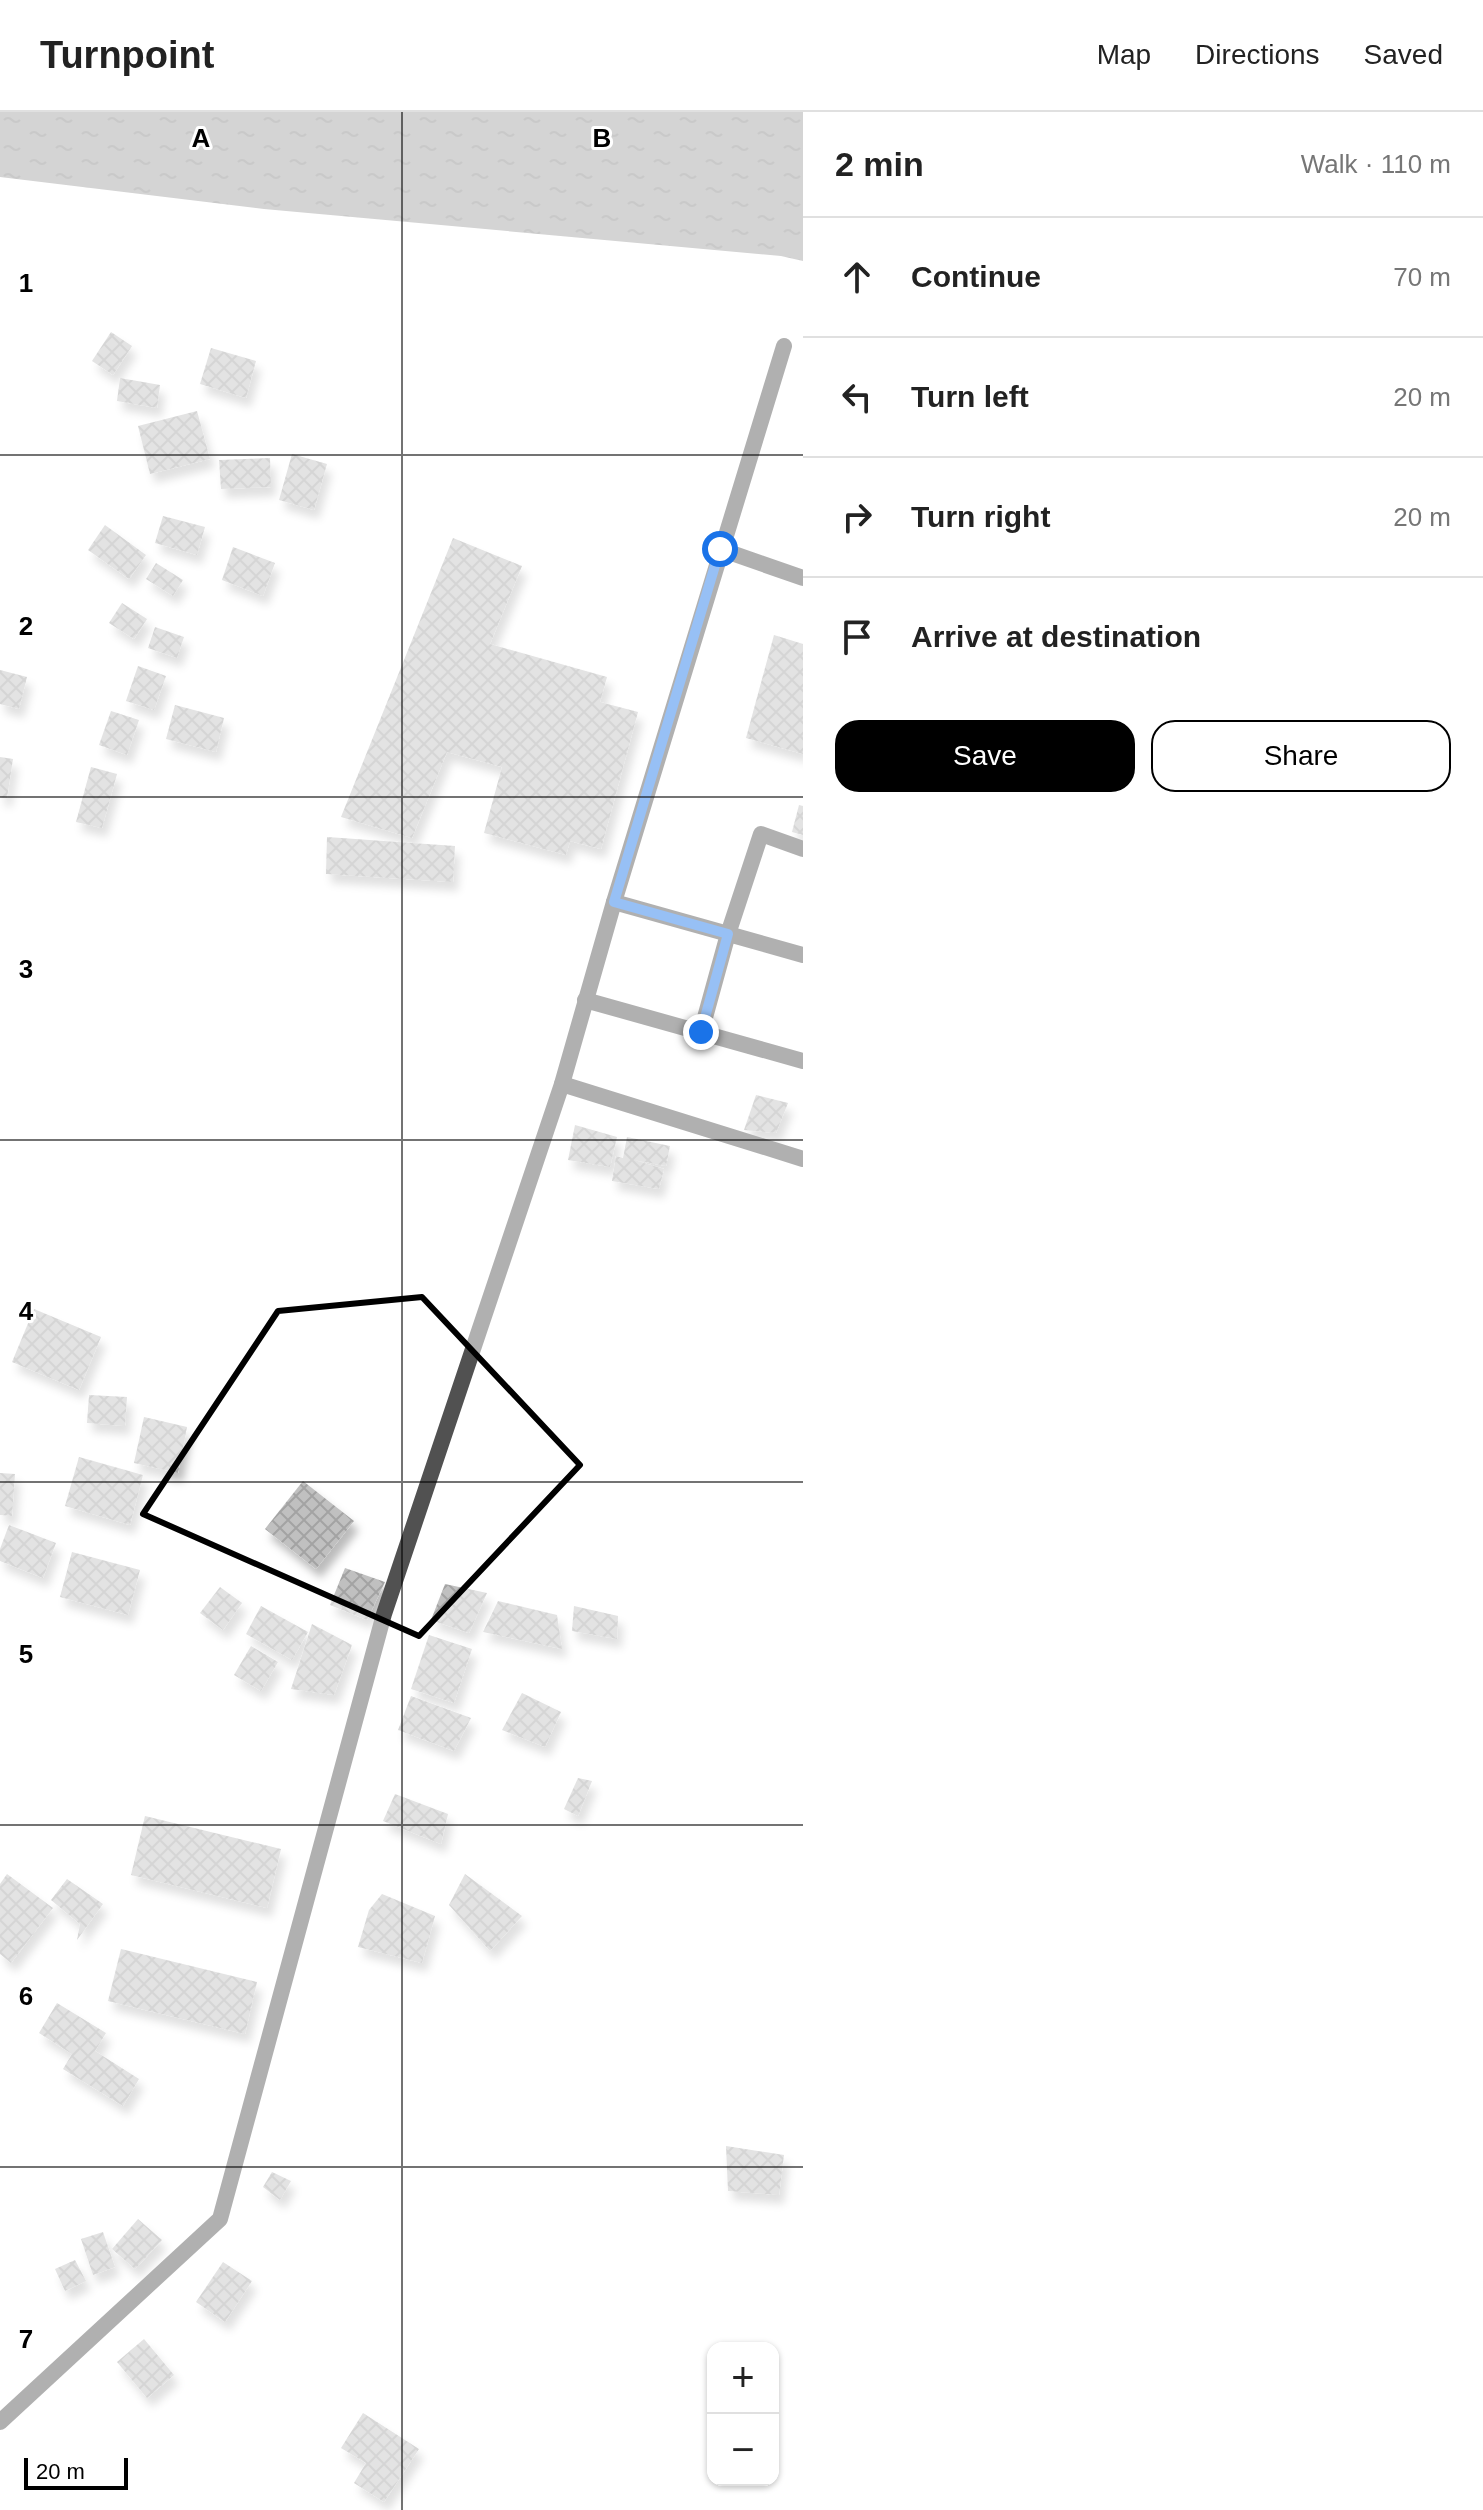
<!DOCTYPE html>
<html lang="en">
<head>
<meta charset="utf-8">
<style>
  body { margin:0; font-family:Arial,sans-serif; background:#f6f6f6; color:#222 }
  .controls { position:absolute; right:24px; bottom:24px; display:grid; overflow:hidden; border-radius:16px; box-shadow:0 2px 6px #0004 }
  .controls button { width:72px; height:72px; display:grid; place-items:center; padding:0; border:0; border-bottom:2px solid #e0e0e0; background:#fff; color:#222; font:40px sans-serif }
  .scale { position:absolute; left:24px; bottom:20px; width:104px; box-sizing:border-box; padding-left:8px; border:4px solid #000; border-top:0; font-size:22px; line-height:28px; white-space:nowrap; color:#000; -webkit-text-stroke:6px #fff; paint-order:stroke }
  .stop { position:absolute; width:24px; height:24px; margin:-18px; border:6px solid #1a73e8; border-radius:50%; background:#fff }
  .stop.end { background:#1a73e8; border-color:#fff; box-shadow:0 2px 8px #0008 }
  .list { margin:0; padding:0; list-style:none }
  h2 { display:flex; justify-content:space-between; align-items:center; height:104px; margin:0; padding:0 32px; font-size:34px }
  h2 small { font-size:26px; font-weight:400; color:#767676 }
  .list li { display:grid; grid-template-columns:52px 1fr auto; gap:24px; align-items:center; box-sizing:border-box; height:120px; padding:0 32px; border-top:2px solid #e0e0e0 }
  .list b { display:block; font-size:30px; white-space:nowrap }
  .list em { font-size:26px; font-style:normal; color:#767676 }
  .actions { display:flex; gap:16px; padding:24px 32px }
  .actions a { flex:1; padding:18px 0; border:2px solid #000; border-radius:24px; text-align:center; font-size:28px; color:#000 }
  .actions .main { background:#000; color:#fff }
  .icon { flex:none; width:44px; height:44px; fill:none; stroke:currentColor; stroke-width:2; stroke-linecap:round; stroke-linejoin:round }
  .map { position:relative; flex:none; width:803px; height:2398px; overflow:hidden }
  header { display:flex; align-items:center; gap:48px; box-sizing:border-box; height:112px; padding:0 40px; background:#fff; border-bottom:2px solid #e0e0e0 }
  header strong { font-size:38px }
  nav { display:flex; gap:44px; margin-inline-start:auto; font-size:28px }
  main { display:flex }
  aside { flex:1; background:#fff }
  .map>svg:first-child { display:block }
  .water { fill:url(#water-ripples) }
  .building { fill:url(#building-cross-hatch); filter:url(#shadow) }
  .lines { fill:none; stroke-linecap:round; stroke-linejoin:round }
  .lane { stroke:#515151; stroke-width:16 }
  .street { stroke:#515151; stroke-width:16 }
  .route { stroke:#1a73e8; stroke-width:10 }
  .marked { fill:none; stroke:#000; stroke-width:6; stroke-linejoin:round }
  .grid { fill:none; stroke:#000; stroke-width:2; stroke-opacity:0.55 }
  .grid-label { font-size:26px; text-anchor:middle; font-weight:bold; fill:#000; stroke:#fff; stroke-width:6; stroke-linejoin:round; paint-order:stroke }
</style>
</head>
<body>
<header>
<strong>Turnpoint</strong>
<nav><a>Map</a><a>Directions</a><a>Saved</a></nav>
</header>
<main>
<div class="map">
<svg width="803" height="2398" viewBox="0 0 803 2398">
  <defs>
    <pattern id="water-ripples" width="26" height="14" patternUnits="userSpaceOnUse" patternTransform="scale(2)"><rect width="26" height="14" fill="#9f9f9f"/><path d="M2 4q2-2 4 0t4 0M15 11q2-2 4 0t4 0" fill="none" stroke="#878787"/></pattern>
    <pattern id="building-cross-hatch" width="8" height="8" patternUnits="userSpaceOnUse" patternTransform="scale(2)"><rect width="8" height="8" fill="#c0c0c0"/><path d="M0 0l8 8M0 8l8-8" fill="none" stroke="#a3a3a3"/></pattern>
    <filter id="shadow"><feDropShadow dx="5" dy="9" stdDeviation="4" flood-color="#0004"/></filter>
  </defs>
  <rect width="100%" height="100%" fill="#fff"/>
  <!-- water -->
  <polygon class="water" points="0,0 803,0 803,149 781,144 264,97 0,65"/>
  <!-- building -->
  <g class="building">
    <polygon points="111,220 132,234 113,263 92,249"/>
    <polygon points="211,236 256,249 246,286 200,272"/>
    <polygon points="120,266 160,273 157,296 117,289"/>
    <polygon points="197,299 210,347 150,362 138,314"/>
    <polygon points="292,342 327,352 314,398 279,388"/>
    <polygon points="270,346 271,375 221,377 219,348"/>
    <polygon points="163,404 205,415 197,443 155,431"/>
    <polygon points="105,413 146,443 129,467 88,438"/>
    <polygon points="453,426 522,454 490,532 607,565 600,590 638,600 601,737 570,729 566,743 484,721 502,655 447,640 412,726 341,705"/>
    <polygon points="233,435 275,451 263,484 222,468"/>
    <polygon points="156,451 183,468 173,484 146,467"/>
    <polygon points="122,491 147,507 134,527 109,511"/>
    <polygon points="155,515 184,525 177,546 148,536"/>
    <polygon points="774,523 803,532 803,642 746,626"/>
    <polygon points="138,554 166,564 154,598 126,589"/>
    <polygon points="0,558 27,565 19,597 0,592"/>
    <polygon points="175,593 224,606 216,640 166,627"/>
    <polygon points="111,599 139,608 127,643 99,633"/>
    <polygon points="0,645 13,647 7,686 0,685"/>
    <polygon points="91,655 117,662 102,716 76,710"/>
    <polygon points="799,693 803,694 803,723 792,720"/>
    <polygon points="327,725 455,734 453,770 326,762"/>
    <polygon points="756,983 788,991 776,1021 744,1018"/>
    <polygon points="575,1013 617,1025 610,1055 568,1048"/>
    <polygon points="627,1025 670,1034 666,1054 634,1048 664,1057 659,1077 612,1069 616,1044 623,1046"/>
    <polygon points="34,1197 101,1225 79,1278 12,1250"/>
    <polygon points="89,1283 127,1285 125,1314 87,1311"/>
    <polygon points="144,1305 187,1315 178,1361 134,1351"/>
    <polygon points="79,1345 143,1363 130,1413 65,1394"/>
    <polygon points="0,1361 15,1362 12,1404 0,1403"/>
    <polygon points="303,1369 354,1409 316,1457 265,1417"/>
    <polygon points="9,1413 56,1431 43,1466 0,1449 0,1437"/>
    <polygon points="72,1440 140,1458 128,1503 60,1485"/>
    <polygon points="345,1456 385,1470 367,1508 330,1493"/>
    <polygon points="445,1472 487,1481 469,1521 431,1508"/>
    <polygon points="220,1475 242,1491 223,1518 200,1501"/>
    <polygon points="498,1489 557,1503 562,1537 483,1520"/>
    <polygon points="261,1494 308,1520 292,1548 246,1522"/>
    <polygon points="574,1494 618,1504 617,1527 572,1519"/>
    <polygon points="312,1512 352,1533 334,1583 291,1577"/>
    <polygon points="429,1523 472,1537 454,1591 411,1577"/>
    <polygon points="251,1534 278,1550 261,1579 234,1563"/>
    <polygon points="522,1581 561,1600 545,1635 502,1618"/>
    <polygon points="411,1584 471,1606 454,1639 398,1618"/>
    <polygon points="578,1666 592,1669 578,1704 564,1697"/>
    <polygon points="395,1682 448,1702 441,1732 383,1709"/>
    <polygon points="145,1704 281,1737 267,1796 131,1763"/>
    <polygon points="7,1762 53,1796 11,1851 0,1842 0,1772"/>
    <polygon points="465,1762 522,1804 490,1839 449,1793"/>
    <polygon points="67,1767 103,1792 77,1828 80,1812 51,1788"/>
    <polygon points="382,1782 435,1804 422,1851 358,1835 369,1798"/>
    <polygon points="121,1837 257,1870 245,1922 108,1889"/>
    <polygon points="57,1891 106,1921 95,1939 139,1967 123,1994 63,1957 72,1942 39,1921"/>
    <polygon points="726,2034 784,2043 779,2083 728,2079"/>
    <polygon points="272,2060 291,2069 280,2088 263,2075"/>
    <polygon points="138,2107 162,2128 135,2157 112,2137"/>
    <polygon points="103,2120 115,2155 93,2163 81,2127"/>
    <polygon points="75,2148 86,2169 65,2179 55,2157"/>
    <polygon points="223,2150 252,2169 225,2210 196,2190"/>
    <polygon points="144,2227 174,2263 147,2286 117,2250"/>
    <polygon points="363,2301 419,2337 384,2390 354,2371 366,2351 341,2336"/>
  </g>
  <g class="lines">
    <!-- lane -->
    <polyline class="lane" points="720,437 803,466"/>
    <!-- street -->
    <g class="street">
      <polyline points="614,790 803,843"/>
      <polyline points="585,888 803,949"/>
      <polyline points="701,920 728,822 761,722 803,737"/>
      <polyline points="562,972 803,1047"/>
      <polyline points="0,2310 220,2107 384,1502 562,972 614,790 784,234"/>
    </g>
  </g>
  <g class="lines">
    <!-- route -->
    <polyline class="route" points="701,920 728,822 614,790 720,437"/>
  </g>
  <!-- marked area -->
  <path d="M0 0H803V2398H0ZM422,1185L580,1353L419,1524L143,1402L278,1199Z" fill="#fff" fill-opacity=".55" fill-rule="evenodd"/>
  <path class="marked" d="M422,1185L580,1353L419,1524L143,1402L278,1199Z"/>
  <!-- grid -->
  <path class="grid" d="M402,0V2398M0,343H803M0,685H803M0,1028H803M0,1370H803M0,1713H803M0,2055H803"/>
  <g class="grid-label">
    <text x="201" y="35">A</text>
    <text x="602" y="35">B</text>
    <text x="26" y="180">1</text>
    <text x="26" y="523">2</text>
    <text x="26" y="866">3</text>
    <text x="26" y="1208">4</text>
    <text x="26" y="1551">5</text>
    <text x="26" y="1893">6</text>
    <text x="26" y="2236">7</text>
  </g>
</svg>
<div class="controls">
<button>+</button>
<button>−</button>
</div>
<div class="scale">20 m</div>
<div class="stop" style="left:720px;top:437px"></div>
<div class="stop end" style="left:701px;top:920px"></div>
</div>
<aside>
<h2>2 min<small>Walk · 110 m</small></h2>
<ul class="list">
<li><svg class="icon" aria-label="ahead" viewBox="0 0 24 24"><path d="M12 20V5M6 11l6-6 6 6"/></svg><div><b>Continue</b></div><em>70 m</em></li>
<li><svg class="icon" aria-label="left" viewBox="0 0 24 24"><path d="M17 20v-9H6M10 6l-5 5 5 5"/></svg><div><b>Turn left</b></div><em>20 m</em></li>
<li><svg class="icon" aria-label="right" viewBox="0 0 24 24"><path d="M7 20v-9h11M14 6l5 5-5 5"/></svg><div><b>Turn right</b></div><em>20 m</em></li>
<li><svg class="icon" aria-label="arrive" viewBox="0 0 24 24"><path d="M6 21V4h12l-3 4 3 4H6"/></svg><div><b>Arrive at destination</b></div></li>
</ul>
<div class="actions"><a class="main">Save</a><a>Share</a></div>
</aside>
</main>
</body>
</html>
